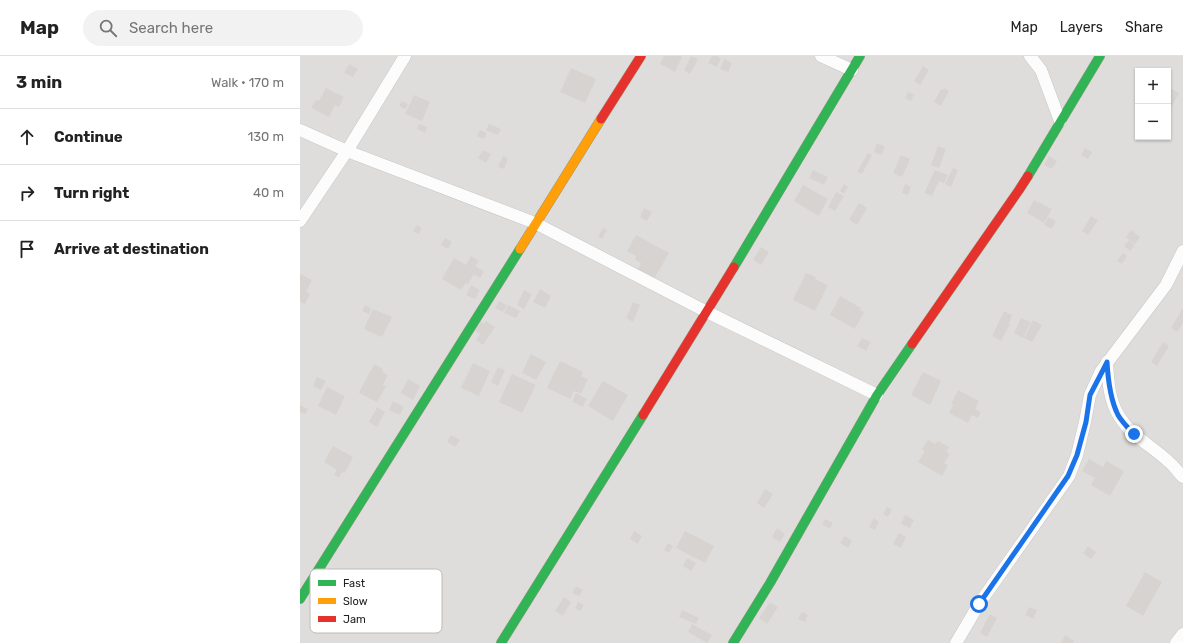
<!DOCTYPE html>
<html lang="en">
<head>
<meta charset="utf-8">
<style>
  body { margin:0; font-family:Rubik,sans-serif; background:#f2f2f2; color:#222 }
  .controls { position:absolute; right:12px; top:12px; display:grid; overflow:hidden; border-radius:0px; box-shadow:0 1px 3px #0004 }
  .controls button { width:36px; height:36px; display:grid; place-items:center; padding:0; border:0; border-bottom:1px solid #e0e0e0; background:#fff; color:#222; font:20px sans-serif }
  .stop { position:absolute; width:12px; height:12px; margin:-9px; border:3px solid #1a73e8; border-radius:50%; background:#fff }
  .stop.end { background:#1a73e8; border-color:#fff; box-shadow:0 1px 4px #0008 }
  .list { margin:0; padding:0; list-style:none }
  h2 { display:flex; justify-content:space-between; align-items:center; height:52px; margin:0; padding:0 16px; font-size:17px }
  h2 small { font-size:13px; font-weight:400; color:#767676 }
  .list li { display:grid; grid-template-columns:26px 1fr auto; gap:12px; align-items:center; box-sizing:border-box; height:56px; padding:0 16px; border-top:1px solid #e0e0e0 }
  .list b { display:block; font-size:15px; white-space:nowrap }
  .list em { font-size:13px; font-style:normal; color:#767676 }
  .icon { flex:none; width:22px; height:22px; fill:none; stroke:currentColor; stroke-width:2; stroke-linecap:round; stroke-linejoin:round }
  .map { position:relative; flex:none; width:883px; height:587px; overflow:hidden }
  header { display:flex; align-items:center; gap:24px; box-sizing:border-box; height:56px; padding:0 20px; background:#fff; border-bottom:1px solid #e0e0e0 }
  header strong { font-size:19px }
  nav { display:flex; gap:22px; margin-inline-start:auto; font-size:14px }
  .search { width:280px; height:36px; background:#f2f2f2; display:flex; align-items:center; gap:10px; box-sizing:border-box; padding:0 14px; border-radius:22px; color:#767676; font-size:15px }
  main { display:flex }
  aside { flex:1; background:#fff }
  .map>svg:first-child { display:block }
  .residential { fill:#dfdddb; fill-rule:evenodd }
  .building { fill:#d7d3d1 }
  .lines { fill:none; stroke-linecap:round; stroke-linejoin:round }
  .street-casing { stroke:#c8c7c6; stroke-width:13 }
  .fast-casing { stroke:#9a9981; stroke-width:10 }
  .slow-casing { stroke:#9a9981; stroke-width:10 }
  .jam-casing { stroke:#9a9981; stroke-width:10 }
  .street { stroke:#fdfcfc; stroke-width:12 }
  .fast { stroke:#30b455; stroke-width:9 }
  .slow { stroke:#ff9f0a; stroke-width:9 }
  .jam { stroke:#e5322d; stroke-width:9 }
  .route { stroke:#1a73e8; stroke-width:5 }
  .key { fill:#fff; stroke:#bcbcbc; stroke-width:1 }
  .key-label { font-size:11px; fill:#212121 }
</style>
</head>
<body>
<header>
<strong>Map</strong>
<div class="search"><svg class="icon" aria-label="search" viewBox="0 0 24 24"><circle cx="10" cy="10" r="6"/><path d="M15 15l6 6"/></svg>Search here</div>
<nav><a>Map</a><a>Layers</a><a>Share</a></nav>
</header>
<main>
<aside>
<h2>3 min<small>Walk · 170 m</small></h2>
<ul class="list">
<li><svg class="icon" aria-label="ahead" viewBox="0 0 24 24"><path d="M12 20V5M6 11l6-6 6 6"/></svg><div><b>Continue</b></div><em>130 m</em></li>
<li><svg class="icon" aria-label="right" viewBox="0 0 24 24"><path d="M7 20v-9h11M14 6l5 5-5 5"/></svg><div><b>Turn right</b></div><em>40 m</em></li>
<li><svg class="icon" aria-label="arrive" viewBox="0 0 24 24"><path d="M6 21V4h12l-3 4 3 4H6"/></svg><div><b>Arrive at destination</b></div></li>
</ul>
</aside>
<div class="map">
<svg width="883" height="587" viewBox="0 0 883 587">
  <rect width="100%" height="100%" fill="#f0edea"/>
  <!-- residential -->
  <path class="residential" d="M0,0H883V587H0ZM838,15H868V81H838Z"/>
  <!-- building -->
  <g class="building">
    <polygon points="364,0 380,0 382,1 375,16 360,8"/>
    <polygon points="391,0 398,3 390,18 384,14"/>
    <polygon points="412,0 416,0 421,2 417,11 408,7"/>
    <polygon points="424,3 432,7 428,16 420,13"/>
    <polygon points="49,8 58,13 53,21 44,17"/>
    <polygon points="623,10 629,14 620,29 614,25"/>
    <polygon points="271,12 296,23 285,47 260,36"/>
    <polygon points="868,31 879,37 868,57"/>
    <polygon points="26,32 44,41 39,51 35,49 29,61 11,52 16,44 19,45"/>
    <polygon points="644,32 649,35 641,50 634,46 641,33 643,34"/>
    <polygon points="608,36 614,38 611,45 605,42"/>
    <polygon points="114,39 130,46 122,65 105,58"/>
    <polygon points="102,45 108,48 105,53 99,50"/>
    <polygon points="119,68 127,71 125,77 117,73"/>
    <polygon points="189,68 201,73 198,79 186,74"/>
    <polygon points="180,74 187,77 184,83 177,80"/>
    <polygon points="577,87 585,91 581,99 574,96"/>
    <polygon points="638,90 646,93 639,112 631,109"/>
    <polygon points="785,92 792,96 788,103 781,99"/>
    <polygon points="183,94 191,98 186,107 178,102"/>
    <polygon points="568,97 572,99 562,118 557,116"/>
    <polygon points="601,99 610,103 602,121 593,117"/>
    <polygon points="203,100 208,102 204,113 198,111"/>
    <polygon points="749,100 757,105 752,113 744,109"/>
    <polygon points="653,112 658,114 651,131 645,128"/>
    <polygon points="513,114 528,121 524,129 509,122"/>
    <polygon points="635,114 648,119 644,127 639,125 632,140 624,137"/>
    <polygon points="544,128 548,131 544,138 540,135"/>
    <polygon points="605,128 611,131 608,139 602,137"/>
    <polygon points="503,129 528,143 519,160 494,145"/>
    <polygon points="536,136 544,140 535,155 528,151"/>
    <polygon points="734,144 752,153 744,167 727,157"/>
    <polygon points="559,147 567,152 557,169 549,164"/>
    <polygon points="344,152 352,156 347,165 340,161"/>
    <polygon points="791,160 798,164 788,179 782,175"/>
    <polygon points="748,161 756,165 752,173 744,169"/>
    <polygon points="117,169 122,172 119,178 113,175"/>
    <polygon points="303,172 307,174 302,183 298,180"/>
    <polygon points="831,174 840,181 835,188 826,181"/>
    <polygon points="336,179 369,197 354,223 338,214 341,207 335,204 336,200 327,195"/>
    <polygon points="145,182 152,186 148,193 141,189"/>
    <polygon points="829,184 835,189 830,195 824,190"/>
    <polygon points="461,191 469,196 461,209 453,204"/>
    <polygon points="823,197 827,200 822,208 817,205"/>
    <polygon points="171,200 179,205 175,210 184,215 180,222 174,218 168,228 166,227 161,234 142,223 154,202 166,209"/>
    <polygon points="506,217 516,221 515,223 528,229 515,255 493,244"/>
    <polygon points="0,218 12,224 6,236 10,238 5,248 0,246"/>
    <polygon points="171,229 180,234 175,243 166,239"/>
    <polygon points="240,233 251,240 245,252 233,246"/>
    <polygon points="224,234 232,238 224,253 217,249"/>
    <polygon points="540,240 561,252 560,254 564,256 555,273 530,259"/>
    <polygon points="199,245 207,249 203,256 195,252"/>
    <polygon points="333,246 340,249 333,266 326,262"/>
    <polygon points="65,249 71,252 69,258 62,255"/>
    <polygon points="208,249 220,255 216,262 204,257"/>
    <polygon points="883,252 883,267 877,276 871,272"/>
    <polygon points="73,253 92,261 82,281 64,273"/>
    <polygon points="704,255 712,259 709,267 710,268 701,285 692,280"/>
    <polygon points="721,262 731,266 723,282 714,277"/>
    <polygon points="733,264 742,269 732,286 724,282"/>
    <polygon points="181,265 184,268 186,265 195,271 183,289 176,284 180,278 175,275"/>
    <polygon points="562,282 571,286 566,295 557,290"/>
    <polygon points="863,286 869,290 857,310 851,306"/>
    <polygon points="231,298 246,306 236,324 222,317"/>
    <polygon points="260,305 283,316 281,320 288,323 281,338 274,335 270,343 247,332"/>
    <polygon points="173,307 190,315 179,340 161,332"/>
    <polygon points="74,308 83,313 82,316 88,319 83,329 86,330 77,346 59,337"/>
    <polygon points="198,311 205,314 198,330 191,326"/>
    <polygon points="623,316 641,325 630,349 611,339"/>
    <polygon points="212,318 236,329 222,357 199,346"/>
    <polygon points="17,321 26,325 21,334 13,330"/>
    <polygon points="108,323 120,330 113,344 101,337"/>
    <polygon points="303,325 328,339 313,365 288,350"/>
    <polygon points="27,331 45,340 36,359 18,350"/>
    <polygon points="658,334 679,345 675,353 681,356 678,362 672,359 668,367 649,357 653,349 651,348"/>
    <polygon points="276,337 287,343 283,351 272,346"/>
    <polygon points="93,345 104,351 100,359 89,354"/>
    <polygon points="0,349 8,353 6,358 0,356"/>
    <polygon points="77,351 85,356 77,371 69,366"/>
    <polygon points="151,379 160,384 155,391 147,386"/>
    <polygon points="628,384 635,388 638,385 649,391 646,396 650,398 644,407 648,409 642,420 618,406 625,395 622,393"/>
    <polygon points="33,390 53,401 45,417 42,416 39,422 34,419 37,414 24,406"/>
    <polygon points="789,403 803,411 806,405 824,415 810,440 791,429 795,422 782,415"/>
    <polygon points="465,433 473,438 464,452 457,447"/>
    <polygon points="587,451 592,454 588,461 583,458"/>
    <polygon points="605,459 614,464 610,472 601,468"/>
    <polygon points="574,462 579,466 575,474 569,471"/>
    <polygon points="525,463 533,467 530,473 522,468"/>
    <polygon points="477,472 485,478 480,486 472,481"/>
    <polygon points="334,475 342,480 338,488 330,483"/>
    <polygon points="385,475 414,490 405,507 376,492"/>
    <polygon points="599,477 606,481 601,492 593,488"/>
    <polygon points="545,480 552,485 548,492 540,487"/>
    <polygon points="368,487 373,490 369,497 364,494"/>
    <polygon points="788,490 796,496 791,503 783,497"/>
    <polygon points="387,502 396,507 391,515 383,510"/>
    <polygon points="845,516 862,526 843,560 826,550"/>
    <polygon points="276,530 283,534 279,540 272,537"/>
    <polygon points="264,541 271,546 263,560 255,555"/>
    <polygon points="278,546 284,549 280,555 275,552"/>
    <polygon points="470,546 478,551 467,568 459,562"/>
    <polygon points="729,551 737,554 733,563 725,559"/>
    <polygon points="382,554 399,562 396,568 379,561"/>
    <polygon points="502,556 508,559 505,566 498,563"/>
    <polygon points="690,558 697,562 687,581 680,577"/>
    <polygon points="392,568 412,579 407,587 388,576"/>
    <polygon points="135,570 141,573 138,579 132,576"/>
    <polygon points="765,579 774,585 773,587 761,587"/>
  </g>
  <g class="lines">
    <!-- street casing -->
    <g class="street-casing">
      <g id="street">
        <polyline points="521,0 552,14"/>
        <polyline points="730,0 741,14 760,65"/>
        <polyline points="0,74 47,95 235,167 407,256 577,339"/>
        <polyline points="0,165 47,95 105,0"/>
        <path d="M807,306C808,324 809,344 819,360C831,380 852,390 868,405C874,410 878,416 883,421"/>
        <polyline points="656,587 679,548 769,420 777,399 785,366 790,339 801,315 866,229 883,195"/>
        <polyline points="876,587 883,578"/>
      </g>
    </g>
    <!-- fast casing -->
    <g class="fast-casing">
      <g id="fast">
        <polyline points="728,120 800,0"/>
        <polyline points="434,211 560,0"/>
        <polyline points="0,543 220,193"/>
        <polyline points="201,587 343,359"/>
        <polyline points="433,587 470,527 577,339 612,288"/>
      </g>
    </g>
    <!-- slow casing -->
    <g class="slow-casing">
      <polyline id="slow" points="220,193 301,63"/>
    </g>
    <!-- jam casing -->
    <g class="jam-casing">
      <g id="jam">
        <polyline points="301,63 341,0"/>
        <polyline points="612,288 719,134 728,120"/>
        <polyline points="343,359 434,211"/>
      </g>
    </g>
    <!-- street -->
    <use href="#street" class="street"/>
    <!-- fast -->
    <use href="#fast" class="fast"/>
    <!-- slow -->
    <use href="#slow" class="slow"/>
    <!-- jam -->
    <use href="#jam" class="jam"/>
  </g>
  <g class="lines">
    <!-- route -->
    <path class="route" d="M679,548L768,420L777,399L786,366L790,339L802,316L807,306C808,324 810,343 818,359C822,366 828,372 834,378"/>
  </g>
  <!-- legend -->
  <rect x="10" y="513" width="132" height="64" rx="6" class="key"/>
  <rect x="18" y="524" width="18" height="6" fill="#30b455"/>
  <rect x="18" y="542" width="18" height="6" fill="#ff9f0a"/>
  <rect x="18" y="560" width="18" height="6" fill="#e5322d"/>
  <g class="key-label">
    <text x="43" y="531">Fast</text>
    <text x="43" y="549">Slow</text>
    <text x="43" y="567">Jam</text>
  </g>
</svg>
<div class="controls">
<button>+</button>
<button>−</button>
</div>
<div class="stop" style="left:679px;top:548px"></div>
<div class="stop end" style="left:834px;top:378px"></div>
</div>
</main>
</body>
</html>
